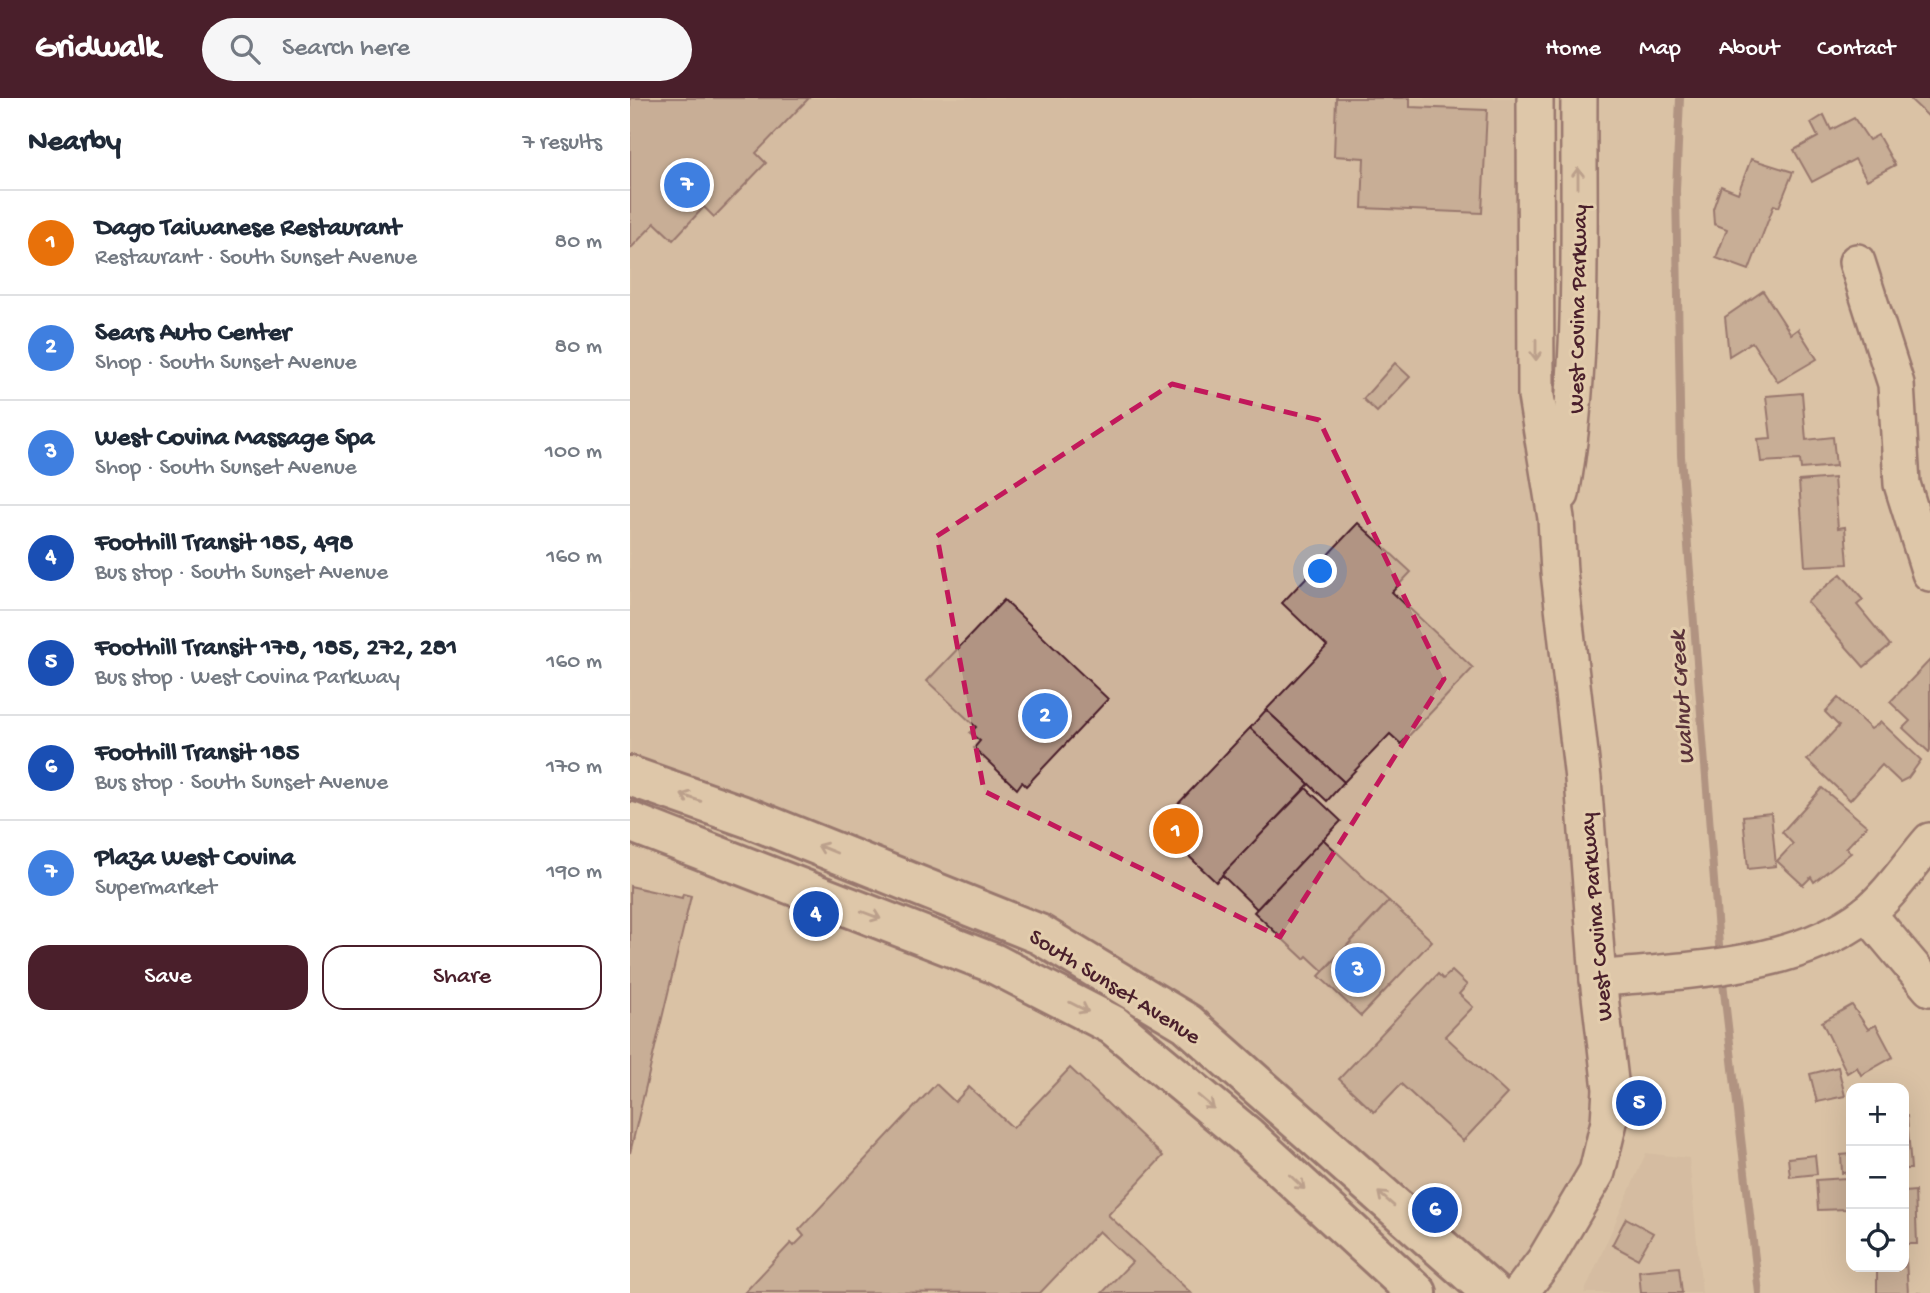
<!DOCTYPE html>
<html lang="en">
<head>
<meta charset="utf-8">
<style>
  body { margin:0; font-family:"Gochi Hand",sans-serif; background:#f6f6f7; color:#1f2937 }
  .controls { position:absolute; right:21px; bottom:21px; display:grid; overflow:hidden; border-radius:14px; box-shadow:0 7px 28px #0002 }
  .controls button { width:63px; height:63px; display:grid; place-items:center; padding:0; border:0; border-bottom:2px solid #e0e1e3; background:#fff; color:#1f2937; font:35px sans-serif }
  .you { position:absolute; left:691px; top:474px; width:24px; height:24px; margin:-18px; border:5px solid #fff; border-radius:50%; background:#1a73e8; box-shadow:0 0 0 10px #1a73e833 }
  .badge { display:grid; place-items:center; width:46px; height:46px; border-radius:50%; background:#4a1f2b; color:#fff; font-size:23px; font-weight:700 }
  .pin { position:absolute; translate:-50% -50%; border:4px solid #fff; box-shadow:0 2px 7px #0006 }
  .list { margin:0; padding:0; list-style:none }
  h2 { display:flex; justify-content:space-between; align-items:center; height:91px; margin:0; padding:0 28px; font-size:30px }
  h2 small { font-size:23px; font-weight:400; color:#747a83 }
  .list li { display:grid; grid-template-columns:46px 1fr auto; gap:21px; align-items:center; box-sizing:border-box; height:105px; padding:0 28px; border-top:2px solid #e0e1e3 }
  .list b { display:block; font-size:26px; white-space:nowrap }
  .list p { margin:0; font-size:23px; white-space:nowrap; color:#747a83 }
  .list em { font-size:23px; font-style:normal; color:#747a83 }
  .actions { display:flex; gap:14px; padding:21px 28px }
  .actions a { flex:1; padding:16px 0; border:2px solid #4a1f2b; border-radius:21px; text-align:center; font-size:24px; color:#4a1f2b }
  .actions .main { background:#4a1f2b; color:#fff }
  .icon { flex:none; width:38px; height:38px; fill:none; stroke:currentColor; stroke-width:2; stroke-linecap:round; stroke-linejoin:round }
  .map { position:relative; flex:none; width:1300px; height:1195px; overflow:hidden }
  header { display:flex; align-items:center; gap:42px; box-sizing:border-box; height:98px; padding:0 35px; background:#4a1f2b; color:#fff }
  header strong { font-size:33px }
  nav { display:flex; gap:38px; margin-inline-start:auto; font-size:24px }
  .search { width:490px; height:63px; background:#f6f6f7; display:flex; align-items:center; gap:18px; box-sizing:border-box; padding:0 24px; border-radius:38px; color:#747a83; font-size:26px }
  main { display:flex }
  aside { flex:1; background:#fff }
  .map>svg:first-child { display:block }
  .built { fill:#ceb49b }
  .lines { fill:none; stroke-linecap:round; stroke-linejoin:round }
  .stream { stroke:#7e5a57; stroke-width:8 }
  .building { fill:#b19483; stroke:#4a1f2b; stroke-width:2 }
  .minor-casing { stroke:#4a1f2b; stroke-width:40 }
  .major-casing { stroke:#4a1f2b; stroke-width:44 }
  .minor { stroke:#e3cdad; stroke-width:35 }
  .major { stroke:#e3cdad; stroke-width:38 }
  .oneway { stroke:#96766c }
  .marked { fill:none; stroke:#c2185b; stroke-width:5; stroke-dasharray:14 9; stroke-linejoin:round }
  .labels { text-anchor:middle; stroke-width:6; stroke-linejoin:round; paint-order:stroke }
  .street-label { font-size:23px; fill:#4a1f2b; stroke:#e3cdad }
  .water-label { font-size:24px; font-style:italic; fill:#5b333a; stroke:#e3cdad }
</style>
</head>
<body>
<header>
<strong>Gridwalk</strong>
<div class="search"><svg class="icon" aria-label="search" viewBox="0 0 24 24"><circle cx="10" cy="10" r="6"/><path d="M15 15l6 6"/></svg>Search here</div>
<nav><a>Home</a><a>Map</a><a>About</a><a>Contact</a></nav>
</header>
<main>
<aside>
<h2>Nearby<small>7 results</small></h2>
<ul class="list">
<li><span class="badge" style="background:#e8710a">1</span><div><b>Dago Taiwanese Restaurant</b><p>Restaurant · South Sunset Avenue</p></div><em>80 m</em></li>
<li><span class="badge" style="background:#3f7fe0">2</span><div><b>Sears Auto Center</b><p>Shop · South Sunset Avenue</p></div><em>80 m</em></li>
<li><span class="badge" style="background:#3f7fe0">3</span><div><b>West Covina Massage Spa</b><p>Shop · South Sunset Avenue</p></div><em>100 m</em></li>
<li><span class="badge" style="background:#1a4fb4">4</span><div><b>Foothill Transit 185, 498</b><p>Bus stop · South Sunset Avenue</p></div><em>160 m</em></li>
<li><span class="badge" style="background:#1a4fb4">5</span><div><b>Foothill Transit 178, 185, 272, 281</b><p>Bus stop · West Covina Parkway</p></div><em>160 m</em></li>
<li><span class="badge" style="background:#1a4fb4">6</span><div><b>Foothill Transit 185</b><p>Bus stop · South Sunset Avenue</p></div><em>170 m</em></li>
<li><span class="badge" style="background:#3f7fe0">7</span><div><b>Plaza West Covina</b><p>Supermarket</p></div><em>190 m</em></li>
</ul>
<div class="actions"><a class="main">Save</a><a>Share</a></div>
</aside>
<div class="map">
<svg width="1300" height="1195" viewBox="0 0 1300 1195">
  <rect width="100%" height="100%" fill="#dac2a5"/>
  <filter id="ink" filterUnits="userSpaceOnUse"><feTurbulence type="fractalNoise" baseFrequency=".0143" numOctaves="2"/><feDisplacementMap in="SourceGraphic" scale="14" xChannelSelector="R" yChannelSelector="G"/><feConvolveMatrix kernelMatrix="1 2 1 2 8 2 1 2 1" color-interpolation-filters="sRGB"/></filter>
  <g filter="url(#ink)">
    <!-- built -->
    <g class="built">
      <polygon points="0,0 920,0 922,312 979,1024 890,1195 557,925 409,836 0,679"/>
      <polygon points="1016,1055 1059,1060 1072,1195 954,1195"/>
    </g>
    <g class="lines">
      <!-- stream -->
      <g class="stream">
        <polyline points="1050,0 1046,92 1051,358 1090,860"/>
        <polyline points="1092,876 1129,1195"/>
      </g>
    </g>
    <!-- building -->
    <g class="building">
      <polygon points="0,0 179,0 126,55 136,65 84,119 74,109 43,142 25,125 0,151"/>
      <polygon points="706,0 780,0 780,9 857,12 852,115 732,110 734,60 704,58"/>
      <polygon points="1283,0 1300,0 1300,20 1281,2"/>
      <polygon points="1194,17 1201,32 1224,20 1239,42 1248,37 1265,67 1237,82 1225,61 1182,84 1164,52 1188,39 1181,25"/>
      <polygon points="1121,61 1163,74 1149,109 1144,107 1119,172 1086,160 1097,131 1084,126 1083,111 1091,88 1108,95"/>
      <polygon points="1133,193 1161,236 1168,231 1187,261 1148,284 1122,244 1099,258 1095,219"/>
      <polygon points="765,265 780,279 747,314 733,301"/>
      <polygon points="1172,295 1176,342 1203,339 1206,368 1171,371 1170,362 1131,364 1128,341 1141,340 1136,298"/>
      <polygon points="1204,380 1208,430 1215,429 1218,466 1175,468 1169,383"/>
      <polygon points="728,425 781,474 762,494 843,570 771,646 760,636 714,684 636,612 697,548 652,505"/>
      <polygon points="1211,476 1233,502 1227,507 1260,547 1234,569 1177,504"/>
      <polygon points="374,502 478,601 396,688 392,684 387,691 344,650 350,643 340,635 346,629 297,583"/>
      <polygon points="1300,562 1300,652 1299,654 1273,630 1280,623 1260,604"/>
      <polygon points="1208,600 1241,631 1251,624 1291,662 1278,680 1270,684 1252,667 1220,702 1177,662 1209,628 1195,614"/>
      <polygon points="636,612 714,684 697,703 620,630"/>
      <polygon points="620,630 679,686 586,784 527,728"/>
      <polygon points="676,690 711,723 627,811 592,777"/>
      <polygon points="1192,690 1237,728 1216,750 1221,755 1184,784 1181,779 1173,787 1147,763 1163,746 1152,734"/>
      <polygon points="1141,715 1146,768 1118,771 1113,718"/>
      <polygon points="693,741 759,803 693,873 677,858 674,861 624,814"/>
      <polygon points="0,788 52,800 53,796 61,798 0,1055"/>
      <polygon points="759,803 802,843 731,918 689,878"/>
      <polygon points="822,873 837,887 829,896 843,909 815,938 877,996 833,1043 771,986 744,1014 709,981 808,876 813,881"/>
      <polygon points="1222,907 1238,931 1246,927 1263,959 1231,977 1227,969 1217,975 1192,924"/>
      <polygon points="1208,969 1215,998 1187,1004 1180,976"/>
      <polygon points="440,970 533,1058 478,1117 561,1195 472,1195 502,1164 469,1133 410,1195 115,1194 161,1145 164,1148 174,1138 169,1132 306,986 325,1004 339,989 383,1030"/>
      <polygon points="1274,1018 1277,1018 1281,1071 1274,1071"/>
      <polygon points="1221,1056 1221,1074 1212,1075 1211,1057"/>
      <polygon points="1185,1057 1187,1076 1160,1079 1158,1060"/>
      <polygon points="1216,1080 1218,1111 1188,1112 1186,1082"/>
      <polygon points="1285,1093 1287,1146 1274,1146 1274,1094"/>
      <polygon points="996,1120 1023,1135 1008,1161 982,1147"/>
      <polygon points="1274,1161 1276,1161 1278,1195 1291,1195 1247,1195 1247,1169 1274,1169"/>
      <polygon points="1049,1169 1052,1195 1011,1195 1009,1173"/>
    </g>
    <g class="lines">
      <!-- minor casing -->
      <g class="minor-casing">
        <g id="minor">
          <polyline points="1227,164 1266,286 1272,386 1300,475"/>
          <path d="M931,396C955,266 948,132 949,0"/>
          <polyline points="1237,815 1300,890"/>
          <path d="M968,881C1056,871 1162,872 1236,816C1260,797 1280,766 1300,743"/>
          <polyline points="890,1195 915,1162 967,1074 979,1024 981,991 968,881 953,681 929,474 926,420 906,298 905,0"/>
        </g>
      </g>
      <!-- major casing -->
      <g class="major-casing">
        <g id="major">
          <polyline points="0,678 122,721 409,836 557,925 862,1195"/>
          <polyline points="0,724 363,865 483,927 617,1038 787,1195"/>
        </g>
      </g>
      <!-- minor -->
      <use href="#minor" class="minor"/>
      <!-- major -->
      <use href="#major" class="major"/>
    </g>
    <!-- one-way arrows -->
    <defs><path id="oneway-shaft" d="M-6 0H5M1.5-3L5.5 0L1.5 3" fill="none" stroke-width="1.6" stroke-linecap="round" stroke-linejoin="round" transform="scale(1.75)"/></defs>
    <g class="oneway">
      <use href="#oneway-shaft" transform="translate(948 80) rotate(-90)"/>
      <use href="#oneway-shaft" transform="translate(906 252) rotate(90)"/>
      <use href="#oneway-shaft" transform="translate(61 700) rotate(-161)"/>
      <use href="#oneway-shaft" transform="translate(197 751) rotate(-158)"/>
      <use href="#oneway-shaft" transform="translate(241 817) rotate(21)"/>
      <use href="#oneway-shaft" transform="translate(449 909) rotate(27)"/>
      <use href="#oneway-shaft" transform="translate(576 1004) rotate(40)"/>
      <use href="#oneway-shaft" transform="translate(667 1084) rotate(43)"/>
      <use href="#oneway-shaft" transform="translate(756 1101) rotate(-139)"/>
    </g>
  </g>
  <!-- marked area -->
  <path d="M0 0H1300V1195H0ZM542,286L689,322L814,581L650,839L354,693L307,438Z" fill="#dac2a5" fill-opacity=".55" fill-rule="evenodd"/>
  <path class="marked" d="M542,286L689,322L814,581L650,839L354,693L307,438Z"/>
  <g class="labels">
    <!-- street labels -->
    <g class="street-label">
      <text transform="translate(946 211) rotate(-89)" y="8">West Covina Parkway</text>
      <text transform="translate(964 819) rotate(-95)" y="8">West Covina Parkway</text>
      <text transform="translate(486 887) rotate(32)" y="8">South Sunset Avenue</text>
    </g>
    <!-- water labels -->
    <g class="water-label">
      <text transform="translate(1050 600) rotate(-94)" y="8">Walnut Creek</text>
    </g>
  </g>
</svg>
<div class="controls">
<button>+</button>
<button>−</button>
<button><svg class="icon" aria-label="locate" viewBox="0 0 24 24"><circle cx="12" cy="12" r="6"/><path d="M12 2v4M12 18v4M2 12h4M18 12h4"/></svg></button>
</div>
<div class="you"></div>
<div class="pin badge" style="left:546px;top:733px;background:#e8710a">1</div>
<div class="pin badge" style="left:415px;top:618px;background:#3f7fe0">2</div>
<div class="pin badge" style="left:728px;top:872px;background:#3f7fe0">3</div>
<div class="pin badge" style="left:186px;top:816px;background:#1a4fb4">4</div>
<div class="pin badge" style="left:1009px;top:1005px;background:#1a4fb4">5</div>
<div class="pin badge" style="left:805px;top:1112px;background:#1a4fb4">6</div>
<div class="pin badge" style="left:57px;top:87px;background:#3f7fe0">7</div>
</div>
</main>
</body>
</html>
